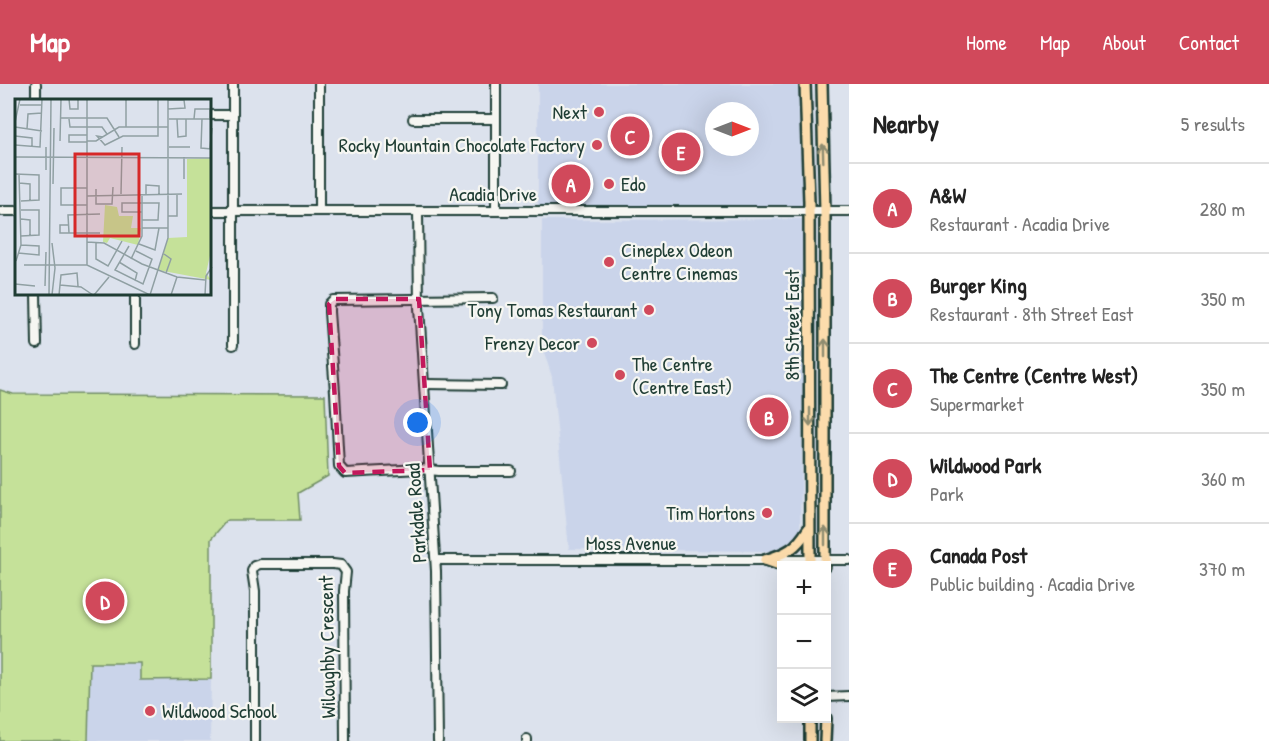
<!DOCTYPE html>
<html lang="en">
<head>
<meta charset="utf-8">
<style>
  body { margin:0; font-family:"Patrick Hand",sans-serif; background:#f2f2f2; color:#222 }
  .controls { position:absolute; right:18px; bottom:18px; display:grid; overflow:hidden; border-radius:0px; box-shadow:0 6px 24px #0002 }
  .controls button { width:54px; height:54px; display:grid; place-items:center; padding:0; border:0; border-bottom:2px solid #e0e0e0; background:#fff; color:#222; font:30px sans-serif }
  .compass { position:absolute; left:705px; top:18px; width:54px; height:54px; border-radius:50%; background:#fff; box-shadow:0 6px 24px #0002; rotate:90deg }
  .you { position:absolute; left:418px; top:339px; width:21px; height:21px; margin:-15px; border:4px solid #fff; border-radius:50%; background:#1a73e8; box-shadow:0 0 0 9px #1a73e833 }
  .badge { display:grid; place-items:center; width:39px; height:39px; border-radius:50%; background:#d1495b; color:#fff; font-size:20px; font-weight:700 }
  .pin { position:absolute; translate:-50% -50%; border:3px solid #fff; box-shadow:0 2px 6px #0006 }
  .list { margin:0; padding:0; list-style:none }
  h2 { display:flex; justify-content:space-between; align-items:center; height:78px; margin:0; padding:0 24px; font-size:26px }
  h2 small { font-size:20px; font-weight:400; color:#767676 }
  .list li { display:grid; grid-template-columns:39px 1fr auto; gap:18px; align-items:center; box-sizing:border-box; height:90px; padding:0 24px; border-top:2px solid #e0e0e0 }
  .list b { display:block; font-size:22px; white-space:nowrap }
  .list p { margin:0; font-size:20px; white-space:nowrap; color:#767676 }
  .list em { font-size:20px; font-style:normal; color:#767676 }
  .icon { flex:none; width:33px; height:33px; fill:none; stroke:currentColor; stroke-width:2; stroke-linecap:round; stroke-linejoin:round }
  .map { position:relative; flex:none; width:849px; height:657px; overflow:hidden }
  header { display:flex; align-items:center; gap:36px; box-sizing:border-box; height:84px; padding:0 30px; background:#d1495b; color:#fff }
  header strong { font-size:28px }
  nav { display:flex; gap:33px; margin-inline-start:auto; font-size:21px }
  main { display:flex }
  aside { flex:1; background:#fff }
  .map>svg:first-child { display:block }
  .built { fill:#cad4ea; fill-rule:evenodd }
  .green { fill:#c5e199; stroke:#728f66; stroke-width:1.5 }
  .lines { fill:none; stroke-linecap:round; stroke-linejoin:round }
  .minor-casing { stroke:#1f3d34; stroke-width:12 }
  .major-casing { stroke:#1f3d34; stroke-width:14 }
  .minor { stroke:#f6f6f2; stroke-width:8 }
  .major { stroke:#fcdcac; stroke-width:9 }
  .oneway { stroke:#8e8c70 }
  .marked { fill:#c2185b; fill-opacity:0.2; stroke:#c2185b; stroke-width:4.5; stroke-dasharray:12 8; stroke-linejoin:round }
  .poi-dot { fill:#d1495b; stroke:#f6f6f2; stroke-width:2 }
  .labels { text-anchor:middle; stroke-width:4.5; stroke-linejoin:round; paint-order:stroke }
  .poi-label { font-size:20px; fill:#1f3d34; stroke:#f6f6f2; text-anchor:end }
  .street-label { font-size:20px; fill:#1f3d34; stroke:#f6f6f2 }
  .inset-road { fill:none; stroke:#90a0a3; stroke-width:1.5 }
  .view { fill:#d62828; fill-opacity:0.15; stroke:#d62828; stroke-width:3 }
  .inset-edge { fill:none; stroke:#1f3d34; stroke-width:3 }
</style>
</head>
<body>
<header>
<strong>Map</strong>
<nav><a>Home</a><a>Map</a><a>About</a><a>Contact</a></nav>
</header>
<main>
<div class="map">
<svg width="849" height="657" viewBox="0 0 849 657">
  <rect width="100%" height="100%" fill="#dce2ed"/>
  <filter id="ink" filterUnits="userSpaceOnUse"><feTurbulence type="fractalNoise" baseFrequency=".0167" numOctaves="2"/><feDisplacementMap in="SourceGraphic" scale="12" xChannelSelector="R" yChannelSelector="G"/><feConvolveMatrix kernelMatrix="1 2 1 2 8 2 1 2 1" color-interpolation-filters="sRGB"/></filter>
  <g filter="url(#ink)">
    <!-- built -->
    <g class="built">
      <path d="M538,0H805L809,128L538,126ZM714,27H750V63H714Z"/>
      <polygon points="809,135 807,144 800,447 795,458 778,467 569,465 552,293 542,262 542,136"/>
      <polygon points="90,579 140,579 141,596 211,595 210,657 88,657"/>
    </g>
    <!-- green -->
    <polygon class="green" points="0,306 13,310 325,311 328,392 298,409 300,436 227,436 211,455 211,595 140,596 140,579 90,579 88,657 0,657"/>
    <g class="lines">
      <!-- minor casing -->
      <g class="minor-casing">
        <g id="minor">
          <polyline points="36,0 36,16"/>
          <polyline points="233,0 233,261"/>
          <polyline points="210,31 232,31"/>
          <polyline points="413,35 496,35"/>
          <polyline points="0,127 16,127"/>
          <polyline points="210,127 849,127"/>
          <polyline points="319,127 319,0"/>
          <polyline points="418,127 419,223 436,487 438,657"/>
          <polyline points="496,127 496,0"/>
          <polyline points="36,210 37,260"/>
          <polyline points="493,214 333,216 329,220 329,228 335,308 339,382 345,389 420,385 439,387 511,387"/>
          <polyline points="135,260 135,210"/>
          <polyline points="424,300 501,301"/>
          <polyline points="436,476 849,476"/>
          <polyline points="826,613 849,612"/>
          <polyline points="255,657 255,507 252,487 254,482 260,480 333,480 341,481 346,488 344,507 345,657"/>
          <polyline points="527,657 527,655"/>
        </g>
      </g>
      <!-- major casing -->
      <g class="major-casing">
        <g id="major">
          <polyline points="805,0 809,118 810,482"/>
          <polyline points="822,0 825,128 825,482"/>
          <path d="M765,476C787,469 796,465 808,445"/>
          <polyline points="765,476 782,482"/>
          <polyline points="810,657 810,634"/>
          <polyline points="825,657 826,634"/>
        </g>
      </g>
      <!-- minor -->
      <use href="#minor" class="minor"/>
      <!-- major -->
      <use href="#major" class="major"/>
    </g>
    <!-- one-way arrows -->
    <defs><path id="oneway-shaft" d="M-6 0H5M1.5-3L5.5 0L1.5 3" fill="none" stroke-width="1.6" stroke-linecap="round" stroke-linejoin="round" transform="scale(1.5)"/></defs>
    <g class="oneway">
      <use href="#oneway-shaft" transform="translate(823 69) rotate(-92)"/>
      <use href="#oneway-shaft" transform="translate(825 264) rotate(-90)"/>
      <use href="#oneway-shaft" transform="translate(810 333) rotate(90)"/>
      <use href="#oneway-shaft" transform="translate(825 452) rotate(-90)"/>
    </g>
  </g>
  <!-- marked area -->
  <path class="marked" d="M336,215H419L430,386L345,389L339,382L329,220Z"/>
  <!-- markers -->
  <g class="poi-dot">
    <circle cx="599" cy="28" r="6"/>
    <circle cx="597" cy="61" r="6"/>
    <circle cx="609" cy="100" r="6"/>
    <circle cx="609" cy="178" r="6"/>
    <circle cx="649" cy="226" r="6"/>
    <circle cx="592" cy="259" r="6"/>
    <circle cx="620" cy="291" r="6"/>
    <circle cx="767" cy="429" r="6"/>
    <circle cx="150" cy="627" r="6"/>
  </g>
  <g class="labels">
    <!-- poi labels -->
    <g class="poi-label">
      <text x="587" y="35">Next</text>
      <text x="585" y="68">Rocky Mountain Chocolate Factory</text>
      <text x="621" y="107" text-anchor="start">Edo</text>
      <text x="621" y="173" text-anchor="start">Cineplex Odeon<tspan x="621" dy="23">Centre Cinemas</tspan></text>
      <text x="637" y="233">Tony Tomas Restaurant</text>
      <text x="580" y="266">Frenzy Decor</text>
      <text x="632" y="287" text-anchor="start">The Centre<tspan x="632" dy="23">(Centre East)</tspan></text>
      <text x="755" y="436">Tim Hortons</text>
      <text x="162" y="634" text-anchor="start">Wildwood School</text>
    </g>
    <!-- street labels -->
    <g class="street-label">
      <text x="493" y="117">Acadia Drive</text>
      <text transform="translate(792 241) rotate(-90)" y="7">8th Street East</text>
      <text transform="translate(416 429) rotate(-94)" y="7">Parkdale Road</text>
      <text x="631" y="466">Moss Avenue</text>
      <text transform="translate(327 563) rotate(-91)" y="7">Wiloughby Crescent</text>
    </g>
  </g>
  <!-- overview -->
  <g transform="translate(15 15)">
    <rect width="196" height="196" fill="#dce2ed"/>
    <path d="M196,59L197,148L191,174L196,181L143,171L153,139L172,138V60ZM90,106L102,108L104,117H118L116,129H126L123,146L95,139L92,144L88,143Z" fill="#c5e199"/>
    <path class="inset-road" d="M54,0L55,10H63V0M72,0V166M111,0V28M153,1H169L170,9L153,10M5,6H27M46,19H92L104,38M54,20L55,28H87L92,35M154,20H197M162,20L163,38L171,37V20M179,20L180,10H195V19M187,20L186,49L197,50M0,23L5,0M0,28L27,32M12,30L13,15L27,14M0,37L17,39V48M88,38L82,37L90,46L108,37H143V0M45,42L46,0M72,42H81L104,28H153M72,43H54V36H72M0,46L25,48L27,0M154,48H175M195,49L197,29M0,58L197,59M169,58V80M31,71V48M0,75L24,76V101L6,102M4,84L15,85V102M38,85L39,29M72,89H46V106H72M81,90V105H97L98,88M106,95L107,48M131,95V86L144,87V95M72,97L167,95M127,113H107V104H144L143,121H127M153,117H162V95M6,120L15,121V137M54,126H45V134H54M127,129H153M85,134H54L53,116L85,115M6,137L24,136V111H6M72,143L89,144L127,165L162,178L190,181M81,143V160L93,167L107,142M37,144L40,169L37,196M124,145L140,151L144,129M114,147L100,171L128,185L137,160L121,152M3,154L24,156V147L6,146M149,155L156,160L151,174M116,160L127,137V95M1,162L6,146L4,75M104,163L122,174L120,182M9,166H72L135,196L153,139V0M0,185L20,187M45,186L66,188L78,196M30,187L31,153M34,196L36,0M44,196L46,176L62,174L63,187M79,196L94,178M156,196L162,178M190,196L191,177L197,168"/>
    <path class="view" d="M60,55H124V137H60Z"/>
    <rect width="196" height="196" class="inset-edge"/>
  </g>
</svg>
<div class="controls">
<button>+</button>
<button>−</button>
<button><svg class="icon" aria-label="layers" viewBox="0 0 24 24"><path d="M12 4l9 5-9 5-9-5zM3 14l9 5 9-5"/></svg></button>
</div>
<svg class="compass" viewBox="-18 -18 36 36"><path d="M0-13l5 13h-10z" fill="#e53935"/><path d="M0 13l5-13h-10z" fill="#767676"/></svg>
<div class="you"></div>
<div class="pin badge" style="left:571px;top:100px">A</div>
<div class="pin badge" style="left:769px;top:333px">B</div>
<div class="pin badge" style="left:630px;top:52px">C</div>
<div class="pin badge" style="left:105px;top:517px">D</div>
<div class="pin badge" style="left:681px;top:68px">E</div>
</div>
<aside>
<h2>Nearby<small>5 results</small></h2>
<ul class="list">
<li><span class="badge">A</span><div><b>A&amp;W</b><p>Restaurant · Acadia Drive</p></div><em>280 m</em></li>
<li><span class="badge">B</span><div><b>Burger King</b><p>Restaurant · 8th Street East</p></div><em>350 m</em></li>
<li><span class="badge">C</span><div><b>The Centre (Centre West)</b><p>Supermarket</p></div><em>350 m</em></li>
<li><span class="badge">D</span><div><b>Wildwood Park</b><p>Park</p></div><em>360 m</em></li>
<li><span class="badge">E</span><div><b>Canada Post</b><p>Public building · Acadia Drive</p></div><em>370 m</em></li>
</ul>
</aside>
</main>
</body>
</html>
